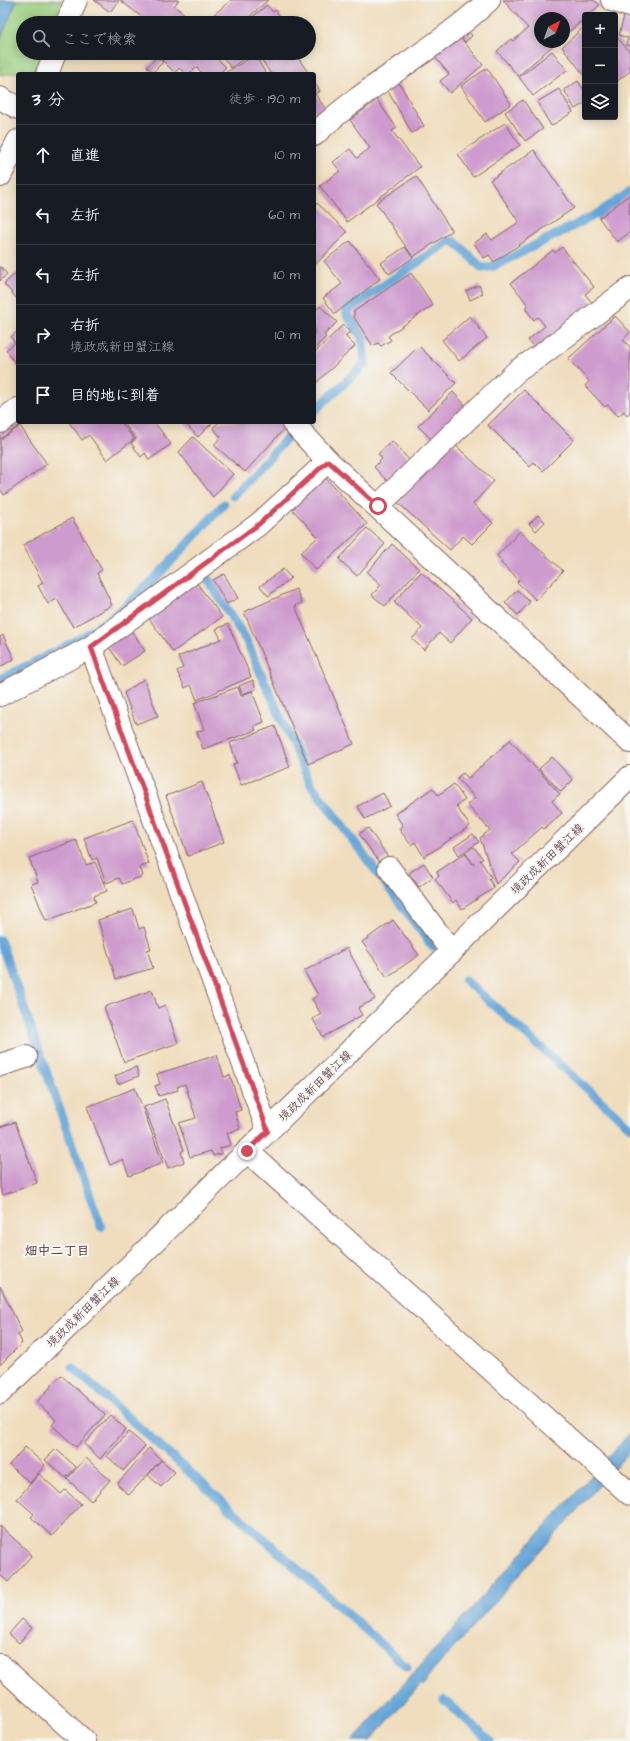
<!DOCTYPE html>
<html lang="ja">
<head>
<meta charset="utf-8">
<style>
  body { margin:0; font-family:"Architects Daughter","Klee One",sans-serif; background:#20242c; color:#f1f3f6 }
  .controls { position:absolute; right:12px; top:12px; display:grid; overflow:hidden; border-radius:4px; box-shadow:0 2px 10px #0003 }
  .controls button { width:36px; height:36px; display:grid; place-items:center; padding:0; border:0; border-bottom:1px solid #363941; background:#171b24; color:#f1f3f6; font:20px sans-serif }
  .compass { position:absolute; left:534px; top:12px; width:36px; height:36px; border-radius:50%; background:#171b24; box-shadow:0 2px 10px #0003; rotate:41deg }
  .stop { position:absolute; width:12px; height:12px; margin:-9px; border:3px solid #d1495b; border-radius:50%; background:#fff }
  .stop.end { background:#d1495b; border-color:#fff; box-shadow:0 1px 4px #0008 }
  .list { margin:0; padding:0; list-style:none }
  h2 { display:flex; justify-content:space-between; align-items:center; height:52px; margin:0; padding:0 16px; font-size:17px }
  h2 small { font-size:13px; font-weight:400; color:#9ea1a6 }
  .list li { display:grid; grid-template-columns:26px 1fr auto; gap:12px; align-items:center; box-sizing:border-box; height:60px; padding:0 16px; border-top:1px solid #363941 }
  .list b { display:block; font-size:15px; white-space:nowrap }
  .list p { margin:0; font-size:13px; white-space:nowrap; color:#9ea1a6 }
  .list em { font-size:13px; font-style:normal; color:#9ea1a6 }
  .icon { flex:none; width:22px; height:22px; fill:none; stroke:currentColor; stroke-width:2; stroke-linecap:round; stroke-linejoin:round }
  .map { position:relative; flex:none; width:630px; height:1741px; overflow:hidden }
  .search { position:absolute; background:#171b24; box-shadow:0 2px 10px #0003; left:16px; top:16px; width:300px; height:44px; display:flex; align-items:center; gap:10px; box-sizing:border-box; padding:0 14px; border-radius:22px; color:#9ea1a6; font-size:15px }
  .panel { position:absolute; background:#171b24; box-shadow:0 2px 10px #0003; left:16px; top:72px; width:300px; height:352px; border-radius:4px }
  .map>svg:first-child { display:block }
  .green { fill:#9ace7f; stroke:#727655 }
  .water { fill:#63a4d7; stroke:#566281 }
  .lines { fill:none; stroke-linecap:round; stroke-linejoin:round }
  .stream { stroke:#63a4d7; stroke-width:9 }
  .building { fill:#ce9bce }
  .minor-casing { stroke:#84625e; stroke-width:24 }
  .major-casing { stroke:#84625e; stroke-width:24 }
  .minor { stroke:#fff; stroke-width:22 }
  .major { stroke:#fff; stroke-width:22 }
  .route { stroke:#d1495b; stroke-width:5 }
  .labels { text-anchor:middle; stroke-width:4; stroke-linejoin:round; paint-order:stroke }
  .street-label { font-size:12px; fill:#4a1f2b; stroke:#f6f6f2 }
  .neighbourhood-label { font-size:13px; font-weight:bold; fill:#4a1f2b; stroke:#f6f6f2 }
</style>
</head>
<body>
<div class="map">
<svg width="630" height="1741" viewBox="0 0 630 1741">
  <rect width="100%" height="100%" fill="#f6f6f2"/>
  <filter id="ink" filterUnits="userSpaceOnUse"><feTurbulence type="fractalNoise" baseFrequency=".025" numOctaves="2"/><feDisplacementMap in="SourceGraphic" scale="8" xChannelSelector="R" yChannelSelector="G"/><feConvolveMatrix kernelMatrix="1 2 1 2 8 2 1 2 1" color-interpolation-filters="sRGB"/></filter>
  <filter id="wash" filterUnits="userSpaceOnUse"><feTurbulence type="fractalNoise" baseFrequency=".012" numOctaves="4" result="noise"/><feDisplacementMap in="SourceGraphic" scale="16" xChannelSelector="R" yChannelSelector="G"/><feGaussianBlur stdDeviation="0.9" result="paint"/><feColorMatrix in="noise" values="0 0 0 0 0 0 0 0 0 0 0 0 0 0 0 0 0 1.4 0 .05"/><feComposite in="paint" operator="in"/></filter>
  <g filter="url(#wash)">
    <rect width="100%" height="100%" fill="#f0ddbd"/>
    <!-- green -->
    <polygon class="green" points="17,0 62,0 53,23 23,23 23,53 42,53 36,70 0,75 0,40"/>
    <!-- water -->
    <g class="water">
      <polygon points="0,0 17,0 0,40"/>
      <polygon points="630,1433 630,1451 426,1679 427,1681 423,1686 421,1684 370,1741 352,1741"/>
    </g>
    <g class="lines">
      <!-- stream -->
      <g class="stream">
        <polyline points="314,411 365,364 362,337 347,315 347,310 449,241 455,242 482,268 494,266 597,214 630,192"/>
        <polyline points="233,496 287,438"/>
        <polyline points="206,576 246,640 310,783 433,947"/>
        <path d="M0,679C40,659 82,641 117,613C156,581 189,541 224,504"/>
        <polyline points="0,940 101,1227"/>
        <polyline points="465,980 630,1127"/>
        <polyline points="72,1367 407,1667"/>
        <polyline points="444,1700 490,1741"/>
      </g>
    </g>
    <g id="blocks">
      <!-- building -->
      <g class="building">
        <polygon points="94,0 119,0 110,12"/>
        <polygon points="120,0 179,0 174,6 186,15 180,23 140,23 143,18"/>
        <polygon points="231,0 268,0 242,23 204,23"/>
        <polygon points="503,0 593,0 600,5 588,15 585,15 585,18 564,36 564,18 540,18 540,42 557,42 518,76 497,51 511,39 513,41 528,28"/>
        <polygon points="267,5 273,12 276,10 284,23 245,23"/>
        <polygon points="625,12 630,14 630,46 626,45 628,38 619,35"/>
        <polygon points="464,25 472,36 465,42 456,31"/>
        <polygon points="585,26 585,76 562,47"/>
        <polygon points="456,32 483,65 450,93 440,81 449,74 431,52"/>
        <polygon points="615,35 630,52 630,71 615,83"/>
        <polygon points="552,51 567,70 533,96 519,77"/>
        <polygon points="168,53 211,53 226,67 219,74 203,74 196,67 189,74 186,74 179,68 175,73 162,60"/>
        <polygon points="229,53 252,53 231,68 223,57"/>
        <polygon points="257,53 290,53 291,56 295,53 309,74 271,74"/>
        <polygon points="255,55 266,74 225,74 225,73"/>
        <polygon points="157,57 163,62 153,72 147,67"/>
        <polygon points="487,68 511,104 485,122 461,86"/>
        <polygon points="398,81 424,126 412,133 386,88"/>
        <polygon points="578,81 585,91 585,103 575,109 564,90"/>
        <polygon points="314,82 320,91 315,94 327,111 314,119"/>
        <polygon points="559,89 573,112 551,126 537,102"/>
        <polygon points="377,100 397,128 392,131 420,167 347,222 320,186 340,171 333,162 350,149 357,158 370,148 350,120"/>
        <polygon points="523,100 543,129 525,141 505,112"/>
        <polygon points="505,123 520,145 473,177 458,154"/>
        <polygon points="534,150 574,208 494,262 489,255 484,258 474,243 487,234 492,240 519,222 490,180"/>
        <polygon points="416,176 452,231 413,257 376,203"/>
        <polygon points="629,195 630,232 617,242 599,218"/>
        <polygon points="317,203 347,232 314,266 314,206"/>
        <polygon points="350,241 380,279 335,314 323,298 342,284 324,261"/>
        <polygon points="405,247 413,258 389,274 381,263"/>
        <polygon points="562,247 594,287 585,294 593,304 536,350 528,340 545,326 538,317 534,320 525,308 528,305 511,283 553,250 555,253"/>
        <polygon points="0,266 7,274 0,281"/>
        <polygon points="18,271 18,300 4,284"/>
        <polygon points="411,273 433,305 388,336 391,340 381,346 378,343 373,346 353,316 355,314 353,312"/>
        <polygon points="479,285 483,294 470,300 466,291"/>
        <polygon points="320,306 337,322 324,335 326,337 314,349 314,312"/>
        <polygon points="470,316 487,338 459,361 442,340"/>
        <polygon points="615,316 630,332 623,340 630,347 630,412 627,415 624,411 618,416 608,405 605,407 585,386 589,381 568,359"/>
        <polygon points="343,325 350,332 345,336 355,346 314,385 314,353"/>
        <polygon points="18,331 18,367 6,350 15,343 11,337"/>
        <polygon points="419,346 456,383 428,410 391,373"/>
        <polygon points="524,390 574,440 543,471 534,462 530,467 488,425"/>
        <polygon points="453,392 466,406 434,442 418,426"/>
        <polygon points="18,422 24,422 0,439 0,429"/>
        <polygon points="69,422 121,422 134,439 107,460 89,435 82,440"/>
        <polygon points="123,422 154,422 171,444 149,460 145,453 141,457 131,443 136,439"/>
        <polygon points="184,422 213,422 198,437"/>
        <polygon points="219,422 277,422 284,429 245,472 214,445 221,437 213,428"/>
        <polygon points="20,426 47,464 4,495 0,489 0,440"/>
        <polygon points="193,437 233,474 213,497 179,452"/>
        <polygon points="392,441 411,462 389,483 374,467 382,459 378,454"/>
        <polygon points="451,441 494,481 473,504 493,523 472,544 463,536 450,550 395,500"/>
        <polygon points="324,476 367,524 316,570 301,553 318,537 290,507"/>
        <polygon points="538,515 545,522 536,531 529,524"/>
        <polygon points="72,518 102,570 97,573 112,605 73,627 57,599 48,604 38,586 43,583 23,545"/>
        <polygon points="367,528 385,544 357,576 339,559"/>
        <polygon points="520,531 563,571 536,600 517,582 519,580 501,563 502,561 497,556"/>
        <polygon points="392,544 419,569 385,606 372,595 381,585 367,572"/>
        <polygon points="283,569 291,578 268,596 260,586"/>
        <polygon points="421,572 472,618 450,643 439,633 424,650 412,639 422,628 394,602"/>
        <polygon points="224,574 238,598 227,604 213,580"/>
        <polygon points="196,582 222,617 173,652 148,617"/>
        <polygon points="296,589 302,603 295,606 354,744 308,764 244,612"/>
        <polygon points="517,590 530,602 518,615 505,603"/>
        <polygon points="228,624 251,677 197,700 191,685 185,688 177,671 183,668 178,657 221,639 216,629"/>
        <polygon points="129,627 145,651 122,666 106,643"/>
        <polygon points="3,635 14,659 0,667 0,637"/>
        <polygon points="144,679 158,716 136,724 124,693"/>
        <polygon points="253,680 256,689 242,694 239,686"/>
        <polygon points="238,687 241,696 252,691 264,722 254,726 256,730 203,749 197,732 204,729 194,703"/>
        <polygon points="275,726 290,767 241,785 233,764 237,763 230,743"/>
        <polygon points="510,740 560,794 552,801 562,813 544,829 542,827 512,854 520,862 496,884 480,838 490,830 467,805 475,798 457,778 463,773 468,778"/>
        <polygon points="552,757 573,780 561,792 539,769"/>
        <polygon points="202,782 224,842 188,856 166,796"/>
        <polygon points="454,784 465,800 456,806 470,826 424,857 415,842 411,845 399,829 403,826 395,814 433,788 438,795"/>
        <polygon points="383,793 390,806 365,819 358,806"/>
        <polygon points="133,820 149,864 140,867 143,876 122,884 119,878 106,883 97,858 92,860 84,838"/>
        <polygon points="368,828 388,857 380,863 359,834"/>
        <polygon points="473,834 479,842 459,855 454,847"/>
        <polygon points="76,840 86,865 95,862 107,891 94,896 96,902 46,921 31,884 38,882 29,858"/>
        <polygon points="474,847 483,859 480,860 491,877 489,879 494,888 462,909 456,900 453,903 435,879 439,876 437,872 465,853 474,865 465,853"/>
        <polygon points="424,863 433,877 419,887 409,873"/>
        <polygon points="133,909 139,929 144,927 151,949 147,950 153,968 116,979 98,920"/>
        <polygon points="393,920 419,955 387,977 362,942"/>
        <polygon points="347,948 375,999 358,1008 362,1015 323,1037 313,1019 321,1014 312,999 318,995 304,971"/>
        <polygon points="152,990 158,1008 165,1005 178,1043 124,1062 104,1007"/>
        <polygon points="217,1055 224,1077 230,1075 241,1110 235,1112 240,1129 227,1133 231,1145 220,1148 222,1153 213,1156 211,1151 190,1157 179,1123 196,1118 185,1084 177,1087 178,1090 159,1096 155,1086 160,1084 157,1074"/>
        <polygon points="136,1067 139,1076 118,1084 115,1076"/>
        <polygon points="135,1088 163,1163 129,1176 123,1159 110,1165 87,1107"/>
        <polygon points="165,1099 184,1150 181,1152 184,1162 168,1168 144,1107"/>
        <polygon points="15,1122 37,1183 3,1195 0,1187 0,1127"/>
        <polygon points="0,1286 22,1332 18,1334 22,1343 0,1365"/>
        <polygon points="61,1375 105,1415 76,1447 52,1425 56,1420 37,1402"/>
        <polygon points="110,1415 126,1429 100,1459 84,1444"/>
        <polygon points="129,1432 145,1446 123,1471 107,1456"/>
        <polygon points="25,1447 45,1465 30,1483 9,1465"/>
        <polygon points="149,1448 161,1460 129,1495 117,1484"/>
        <polygon points="56,1449 76,1467 66,1478 45,1460"/>
        <polygon points="86,1458 110,1480 91,1501 67,1479"/>
        <polygon points="161,1460 175,1472 161,1487 148,1475"/>
        <polygon points="39,1474 61,1494 65,1490 81,1504 52,1536 31,1517 34,1514 17,1499"/>
        <polygon points="0,1526 32,1555 8,1582 0,1575"/>
        <polygon points="22,1619 32,1628 19,1643 9,1634"/>
      </g>
    </g>
  </g>
  <g filter="url(#ink)">
    <use href="#blocks" fill-opacity="0" stroke="#84625e" stroke-width="1"/>
    <g class="lines">
      <!-- minor casing -->
      <g class="minor-casing">
        <g id="minor">
          <polyline points="612,0 630,6"/>
          <polyline points="67,23 76,0"/>
          <polyline points="47,74 55,53"/>
          <polyline points="0,98 18,108"/>
          <path d="M314,135C367,84 435,51 489,0"/>
          <polyline points="0,176 18,141"/>
          <polyline points="0,422 18,409"/>
          <polyline points="292,422 328,461 630,742"/>
          <polyline points="378,506 517,371 541,355 630,288"/>
          <polyline points="91,647 268,1131"/>
          <polyline points="0,695 91,647 259,524 328,461"/>
          <polyline points="389,868 452,952"/>
          <polyline points="0,1065 26,1057"/>
          <polyline points="247,1151 630,1494"/>
          <polyline points="0,1665 84,1741"/>
        </g>
      </g>
      <!-- major casing -->
      <g class="major-casing">
        <polyline id="major" points="0,1393 630,777"/>
      </g>
      <!-- minor -->
      <use href="#minor" class="minor"/>
      <!-- major -->
      <use href="#major" class="major"/>
    </g>
  </g>
  <g class="lines" filter="url(#ink)">
    <!-- route -->
    <polyline class="route" points="247,1151 268,1131 91,647 259,524 328,461 378,506"/>
  </g>
  <g class="labels">
    <!-- street labels -->
    <g class="street-label">
      <text transform="translate(547 859) rotate(-44)" y="4">境政成新田蟹江線</text>
      <text transform="translate(315 1086) rotate(-44)" y="4">境政成新田蟹江線</text>
      <text transform="translate(83 1312) rotate(-44)" y="4">境政成新田蟹江線</text>
    </g>
    <!-- neighbourhood labels -->
    <g class="neighbourhood-label">
      <text x="57" y="1255">畑中二丁目</text>
    </g>
  </g>
</svg>
<div class="controls">
<button>+</button>
<button>−</button>
<button><svg class="icon" aria-label="layers" viewBox="0 0 24 24"><path d="M12 4l9 5-9 5-9-5zM3 14l9 5 9-5"/></svg></button>
</div>
<svg class="compass" viewBox="-18 -18 36 36"><path d="M0-13l5 13h-10z" fill="#e53935"/><path d="M0 13l5-13h-10z" fill="#9ea1a6"/></svg>
<div class="stop" style="left:378px;top:506px"></div>
<div class="stop end" style="left:247px;top:1151px"></div>
<div class="search"><svg class="icon" aria-label="search" viewBox="0 0 24 24"><circle cx="10" cy="10" r="6"/><path d="M15 15l6 6"/></svg>ここで検索</div>
<section class="panel">
<h2>3 分<small>徒歩 · 190 m</small></h2>
<ul class="list">
<li><svg class="icon" aria-label="ahead" viewBox="0 0 24 24"><path d="M12 20V5M6 11l6-6 6 6"/></svg><div><b>直進</b></div><em>10 m</em></li>
<li><svg class="icon" aria-label="left" viewBox="0 0 24 24"><path d="M17 20v-9H6M10 6l-5 5 5 5"/></svg><div><b>左折</b></div><em>60 m</em></li>
<li><svg class="icon" aria-label="left" viewBox="0 0 24 24"><path d="M17 20v-9H6M10 6l-5 5 5 5"/></svg><div><b>左折</b></div><em>110 m</em></li>
<li><svg class="icon" aria-label="right" viewBox="0 0 24 24"><path d="M7 20v-9h11M14 6l5 5-5 5"/></svg><div><b>右折</b><p>境政成新田蟹江線</p></div><em>10 m</em></li>
<li><svg class="icon" aria-label="arrive" viewBox="0 0 24 24"><path d="M6 21V4h12l-3 4 3 4H6"/></svg><div><b>目的地に到着</b></div></li>
</ul>
</section>
</div>
</body>
</html>
